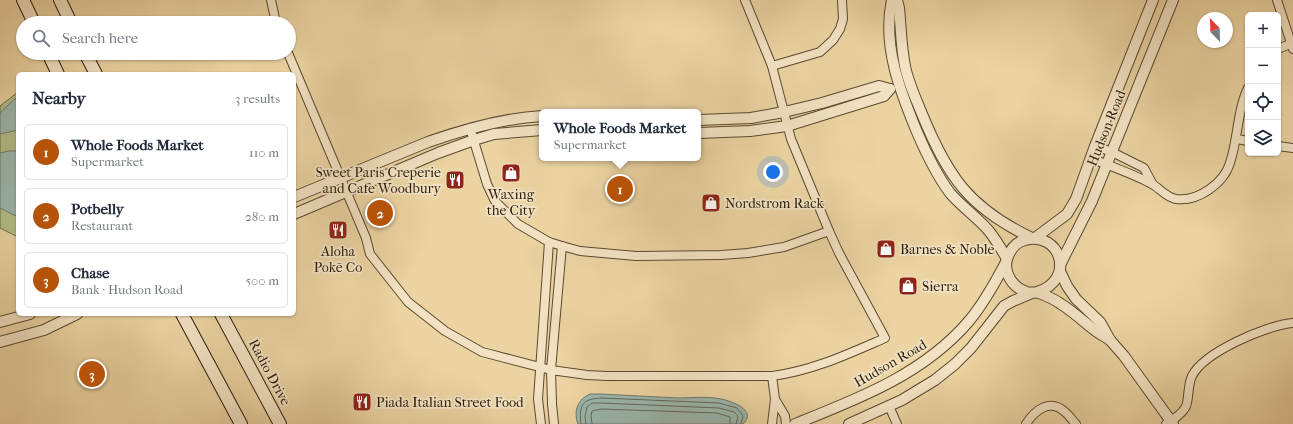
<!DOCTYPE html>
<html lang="en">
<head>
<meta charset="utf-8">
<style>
  body { margin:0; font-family:"IM FELL French Canon",serif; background:#f2f2f3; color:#1f2937 }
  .controls { position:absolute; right:12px; top:12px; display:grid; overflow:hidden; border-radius:6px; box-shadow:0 1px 3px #0004 }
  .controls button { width:36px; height:36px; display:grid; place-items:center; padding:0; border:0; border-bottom:1px solid #e0e1e3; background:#fff; color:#1f2937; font:20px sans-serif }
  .compass { position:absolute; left:1197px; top:12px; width:36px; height:36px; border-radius:50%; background:#fff; box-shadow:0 1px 3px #0004; rotate:337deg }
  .you { position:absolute; left:773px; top:172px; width:14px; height:14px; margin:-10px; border:3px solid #fff; border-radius:50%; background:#1a73e8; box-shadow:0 0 0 6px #1a73e833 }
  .badge { display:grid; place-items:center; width:26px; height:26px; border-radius:50%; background:#b45309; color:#fff; font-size:13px; font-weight:700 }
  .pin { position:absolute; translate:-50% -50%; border:2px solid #fff; box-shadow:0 1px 4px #0006 }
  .popup { position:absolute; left:539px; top:109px; width:162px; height:52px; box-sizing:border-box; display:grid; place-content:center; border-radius:6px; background:#fff; filter:drop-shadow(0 1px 3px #0005); font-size:13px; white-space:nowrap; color:#747a83 }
  .popup b { font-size:15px; color:#1f2937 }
  .popup::after { content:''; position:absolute; left:50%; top:100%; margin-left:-8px; border:8px solid transparent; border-top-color:#fff }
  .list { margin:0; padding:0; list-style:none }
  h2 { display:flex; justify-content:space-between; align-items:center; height:52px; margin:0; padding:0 16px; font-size:17px }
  h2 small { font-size:13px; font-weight:400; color:#747a83 }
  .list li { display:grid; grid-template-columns:26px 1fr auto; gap:12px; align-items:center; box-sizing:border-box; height:56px; margin:0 8px 8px; padding:0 8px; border:1px solid #e0e1e3; border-radius:6px }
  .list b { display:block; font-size:15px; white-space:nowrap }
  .list p { margin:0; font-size:13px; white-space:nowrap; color:#747a83 }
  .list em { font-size:13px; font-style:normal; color:#747a83 }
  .icon { flex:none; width:22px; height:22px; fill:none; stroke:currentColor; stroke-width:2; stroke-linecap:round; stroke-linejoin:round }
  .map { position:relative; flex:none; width:1293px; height:424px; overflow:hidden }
  .search { position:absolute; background:#fff; box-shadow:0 1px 3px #0004; left:16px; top:16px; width:280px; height:44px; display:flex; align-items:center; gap:10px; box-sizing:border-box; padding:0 14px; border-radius:22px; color:#747a83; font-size:15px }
  .panel { position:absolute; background:#fff; box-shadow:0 1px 3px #0004; left:16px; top:72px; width:280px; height:244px; border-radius:6px }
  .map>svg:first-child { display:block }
  .green { fill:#b1be89; stroke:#6d6c49 }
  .water { fill:#9ab6ad; stroke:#6d786b }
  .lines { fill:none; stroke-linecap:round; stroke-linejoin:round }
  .shore { stroke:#62685b; stroke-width:1 }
  .minor-casing { stroke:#5a492f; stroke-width:10 }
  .tertiary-casing { stroke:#5a492f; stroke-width:12 }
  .secondary-casing { stroke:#291b09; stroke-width:14 }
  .minor { stroke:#f2e2c3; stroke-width:8 }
  .tertiary { stroke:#f2e2c3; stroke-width:10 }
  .secondary { stroke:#f2e2c3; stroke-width:12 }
  .labels { text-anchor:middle; stroke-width:3.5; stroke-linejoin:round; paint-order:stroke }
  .street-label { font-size:14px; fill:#291b09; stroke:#f2e2c3 }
  .poi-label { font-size:14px; fill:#291b09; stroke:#f2e2c3; text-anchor:start }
</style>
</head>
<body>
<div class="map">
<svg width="1293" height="424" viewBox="0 0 1293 424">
  <rect width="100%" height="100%" fill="#ebd3a2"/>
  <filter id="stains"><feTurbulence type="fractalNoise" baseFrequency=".005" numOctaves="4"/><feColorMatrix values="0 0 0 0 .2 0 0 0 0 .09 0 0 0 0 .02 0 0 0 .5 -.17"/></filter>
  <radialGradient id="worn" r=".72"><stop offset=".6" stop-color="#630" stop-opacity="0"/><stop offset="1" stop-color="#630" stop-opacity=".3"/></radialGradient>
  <!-- green -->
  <polygon class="green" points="18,92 18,237 0,228 0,106"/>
  <!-- water -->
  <g class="water">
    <polygon points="18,96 18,130 0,134 0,113"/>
    <polygon points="9,151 18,151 18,217 0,208 0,153"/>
    <path d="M590,394H601C627,395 652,397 678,398C692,398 707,396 721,399C731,401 758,410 743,424H578C573,411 578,399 590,394Z"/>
  </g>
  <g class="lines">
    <!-- shore -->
    <g class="shore">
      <path d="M581,424C579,406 581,399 601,398L719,403L737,408L743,416L741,424"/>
      <polyline points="586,424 585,417 587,407 592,403 601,403 719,408 734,412 738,416 736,424"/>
      <polyline points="592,424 591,416 592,411 601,409 717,413 730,417 730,424"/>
    </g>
    <!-- minor casing -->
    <g class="minor-casing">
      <g id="minor">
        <polyline points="271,0 276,23"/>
        <polyline points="745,0 772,66"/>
        <polyline points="1277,0 1293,49"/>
        <polyline points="1278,49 1290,44"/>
        <path d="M288,53L366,238L370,254L408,302L445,331L482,352L486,353L551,370L587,375L607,376H772C812,371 848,354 885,338L839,253L829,231"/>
        <polyline points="470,128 487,184 495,201 518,224 549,242 562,246 580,251 636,256 721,255 748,253 784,247 829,231 791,139 772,66 820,52 833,40 840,29 843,19 842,0"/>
        <polyline points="1237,139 1248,141"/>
        <polyline points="1095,146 1112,152 1144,168 1152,183"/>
        <polyline points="1278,146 1293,148"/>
        <path d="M1090,158C1110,166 1131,173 1150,183C1159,187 1165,197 1176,199C1198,202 1224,183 1230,163C1238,139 1237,111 1248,88"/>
        <polyline points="772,376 775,399 772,424"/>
        <polyline points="775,399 785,416 786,424"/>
        <polyline points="889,406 897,424"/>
        <polyline points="541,424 538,399 549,242"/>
        <polyline points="554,424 552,404 551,370 562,246"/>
        <path d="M1026,424C1035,410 1050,398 1065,412C1069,415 1072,420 1076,424"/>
        <path d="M1166,424C1173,420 1186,411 1187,403C1189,394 1188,384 1192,376C1204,352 1267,325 1293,323"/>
      </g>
    </g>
    <!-- tertiary casing -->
    <g class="tertiary-casing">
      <g id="tertiary">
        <path d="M892,0C882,45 900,91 917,132C926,153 936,174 950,193C962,207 977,217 989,231C996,240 1002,250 1007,259"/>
        <path d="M897,0L899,8C901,27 901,47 905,66C908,82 916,99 922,114C948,177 969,208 1032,238"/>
        <polyline points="698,120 751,118 784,112 822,103 879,86 890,89"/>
        <polyline points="698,133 750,131 787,126 884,96 890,89"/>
        <path d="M294,197L428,142C465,129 503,118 542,116"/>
        <polyline points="294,214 438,153 474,140 494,134 542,130"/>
        <polyline points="1035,238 1067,214 1076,199 1095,146 1153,0"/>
        <polyline points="1060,265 1092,201 1173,0"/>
        <polyline points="1060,271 1067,286 1076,299 1100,322 1110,340 1124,356 1173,424"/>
        <path d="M1037,292C1077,280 1060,230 1025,240C1016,242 1010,250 1007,259C1003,273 1013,288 1027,292C1031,293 1035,292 1039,293C1047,296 1054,299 1061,304C1072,311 1082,320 1092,328C1098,333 1104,336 1110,340"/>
        <polyline points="0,322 30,314"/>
        <polyline points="0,342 44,330 77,314"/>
        <path d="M795,424C858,399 924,374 969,321C984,303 995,283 1006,262"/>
        <polyline points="849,424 902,400 935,380 955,364 971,348 1004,306 1013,301 1032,293"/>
      </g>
    </g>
    <!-- secondary casing -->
    <g class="secondary-casing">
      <g id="secondary">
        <polyline points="23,0 34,23"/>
        <polyline points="60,0 71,23"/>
        <polyline points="48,53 58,74"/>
        <polyline points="85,53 96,74"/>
        <polyline points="182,314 241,424"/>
        <polyline points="221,314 280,424"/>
      </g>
    </g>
    <!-- minor -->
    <use href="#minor" class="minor"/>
    <!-- tertiary -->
    <use href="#tertiary" class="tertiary"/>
    <!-- secondary -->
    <use href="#secondary" class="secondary"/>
  </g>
  <!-- icons -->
  <defs>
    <g id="shop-square" transform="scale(1)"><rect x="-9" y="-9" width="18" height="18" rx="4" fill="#8f2418" stroke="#f2e2c3"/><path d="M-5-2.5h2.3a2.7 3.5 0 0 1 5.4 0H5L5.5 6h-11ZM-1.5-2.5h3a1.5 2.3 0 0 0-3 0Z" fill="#fff"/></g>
    <g id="restaurant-square" transform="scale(1)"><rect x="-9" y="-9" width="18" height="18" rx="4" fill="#8f2418" stroke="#f2e2c3"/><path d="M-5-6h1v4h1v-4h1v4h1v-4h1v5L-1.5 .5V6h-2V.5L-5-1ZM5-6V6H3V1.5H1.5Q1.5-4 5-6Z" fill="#fff"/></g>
  </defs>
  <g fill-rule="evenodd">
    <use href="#shop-square" x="511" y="173"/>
    <use href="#restaurant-square" x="455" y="180"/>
    <use href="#shop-square" x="711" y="203"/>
    <use href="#restaurant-square" x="338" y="230"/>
    <use href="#shop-square" x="886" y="249"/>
    <use href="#shop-square" x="908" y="286"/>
    <use href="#restaurant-square" x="362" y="402"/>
  </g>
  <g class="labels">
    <!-- street labels -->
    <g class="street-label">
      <text transform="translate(1106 128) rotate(-68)" y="5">Hudson Road</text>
      <text transform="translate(890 363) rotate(-30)" y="5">Hudson Road</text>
      <text transform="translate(270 372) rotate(62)" y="5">Radio Drive</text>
    </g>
    <!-- poi labels -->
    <g class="poi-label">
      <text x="441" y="177" text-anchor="end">Sweet Paris Creperie<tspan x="441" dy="16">and Cafe Woodbury</tspan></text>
      <text x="511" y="199" text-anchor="middle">Waxing<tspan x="511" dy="16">the City</tspan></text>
      <text x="725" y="208">Nordstrom Rack</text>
      <text x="900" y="254">Barnes &amp; Noble</text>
      <text x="338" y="256" text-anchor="middle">Aloha<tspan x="338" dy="16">Pokē Co</tspan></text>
      <text x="922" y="291">Sierra</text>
      <text x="376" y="407">Piada Italian Street Food</text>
    </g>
  </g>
  <rect width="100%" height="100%" filter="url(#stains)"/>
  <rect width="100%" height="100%" fill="url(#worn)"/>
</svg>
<div class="controls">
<button>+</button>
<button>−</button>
<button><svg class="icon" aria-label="locate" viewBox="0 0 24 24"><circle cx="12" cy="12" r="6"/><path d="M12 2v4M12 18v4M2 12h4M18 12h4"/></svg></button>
<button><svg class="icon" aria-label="layers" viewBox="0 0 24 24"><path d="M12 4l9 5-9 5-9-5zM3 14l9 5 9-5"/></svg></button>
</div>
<svg class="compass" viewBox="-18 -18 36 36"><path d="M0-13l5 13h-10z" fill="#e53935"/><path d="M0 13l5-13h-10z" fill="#747a83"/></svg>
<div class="you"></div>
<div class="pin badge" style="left:620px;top:189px">1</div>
<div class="popup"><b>Whole Foods Market</b>Supermarket</div>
<div class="pin badge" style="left:380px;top:213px">2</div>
<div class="pin badge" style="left:92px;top:374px">3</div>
<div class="search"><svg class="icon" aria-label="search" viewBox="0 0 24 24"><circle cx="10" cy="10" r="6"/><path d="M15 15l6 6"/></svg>Search here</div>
<section class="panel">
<h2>Nearby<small>3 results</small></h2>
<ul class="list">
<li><span class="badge">1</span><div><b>Whole Foods Market</b><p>Supermarket</p></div><em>110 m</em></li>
<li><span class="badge">2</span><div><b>Potbelly</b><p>Restaurant</p></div><em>280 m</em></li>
<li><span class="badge">3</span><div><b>Chase</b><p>Bank · Hudson Road</p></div><em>500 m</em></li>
</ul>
</section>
</div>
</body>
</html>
